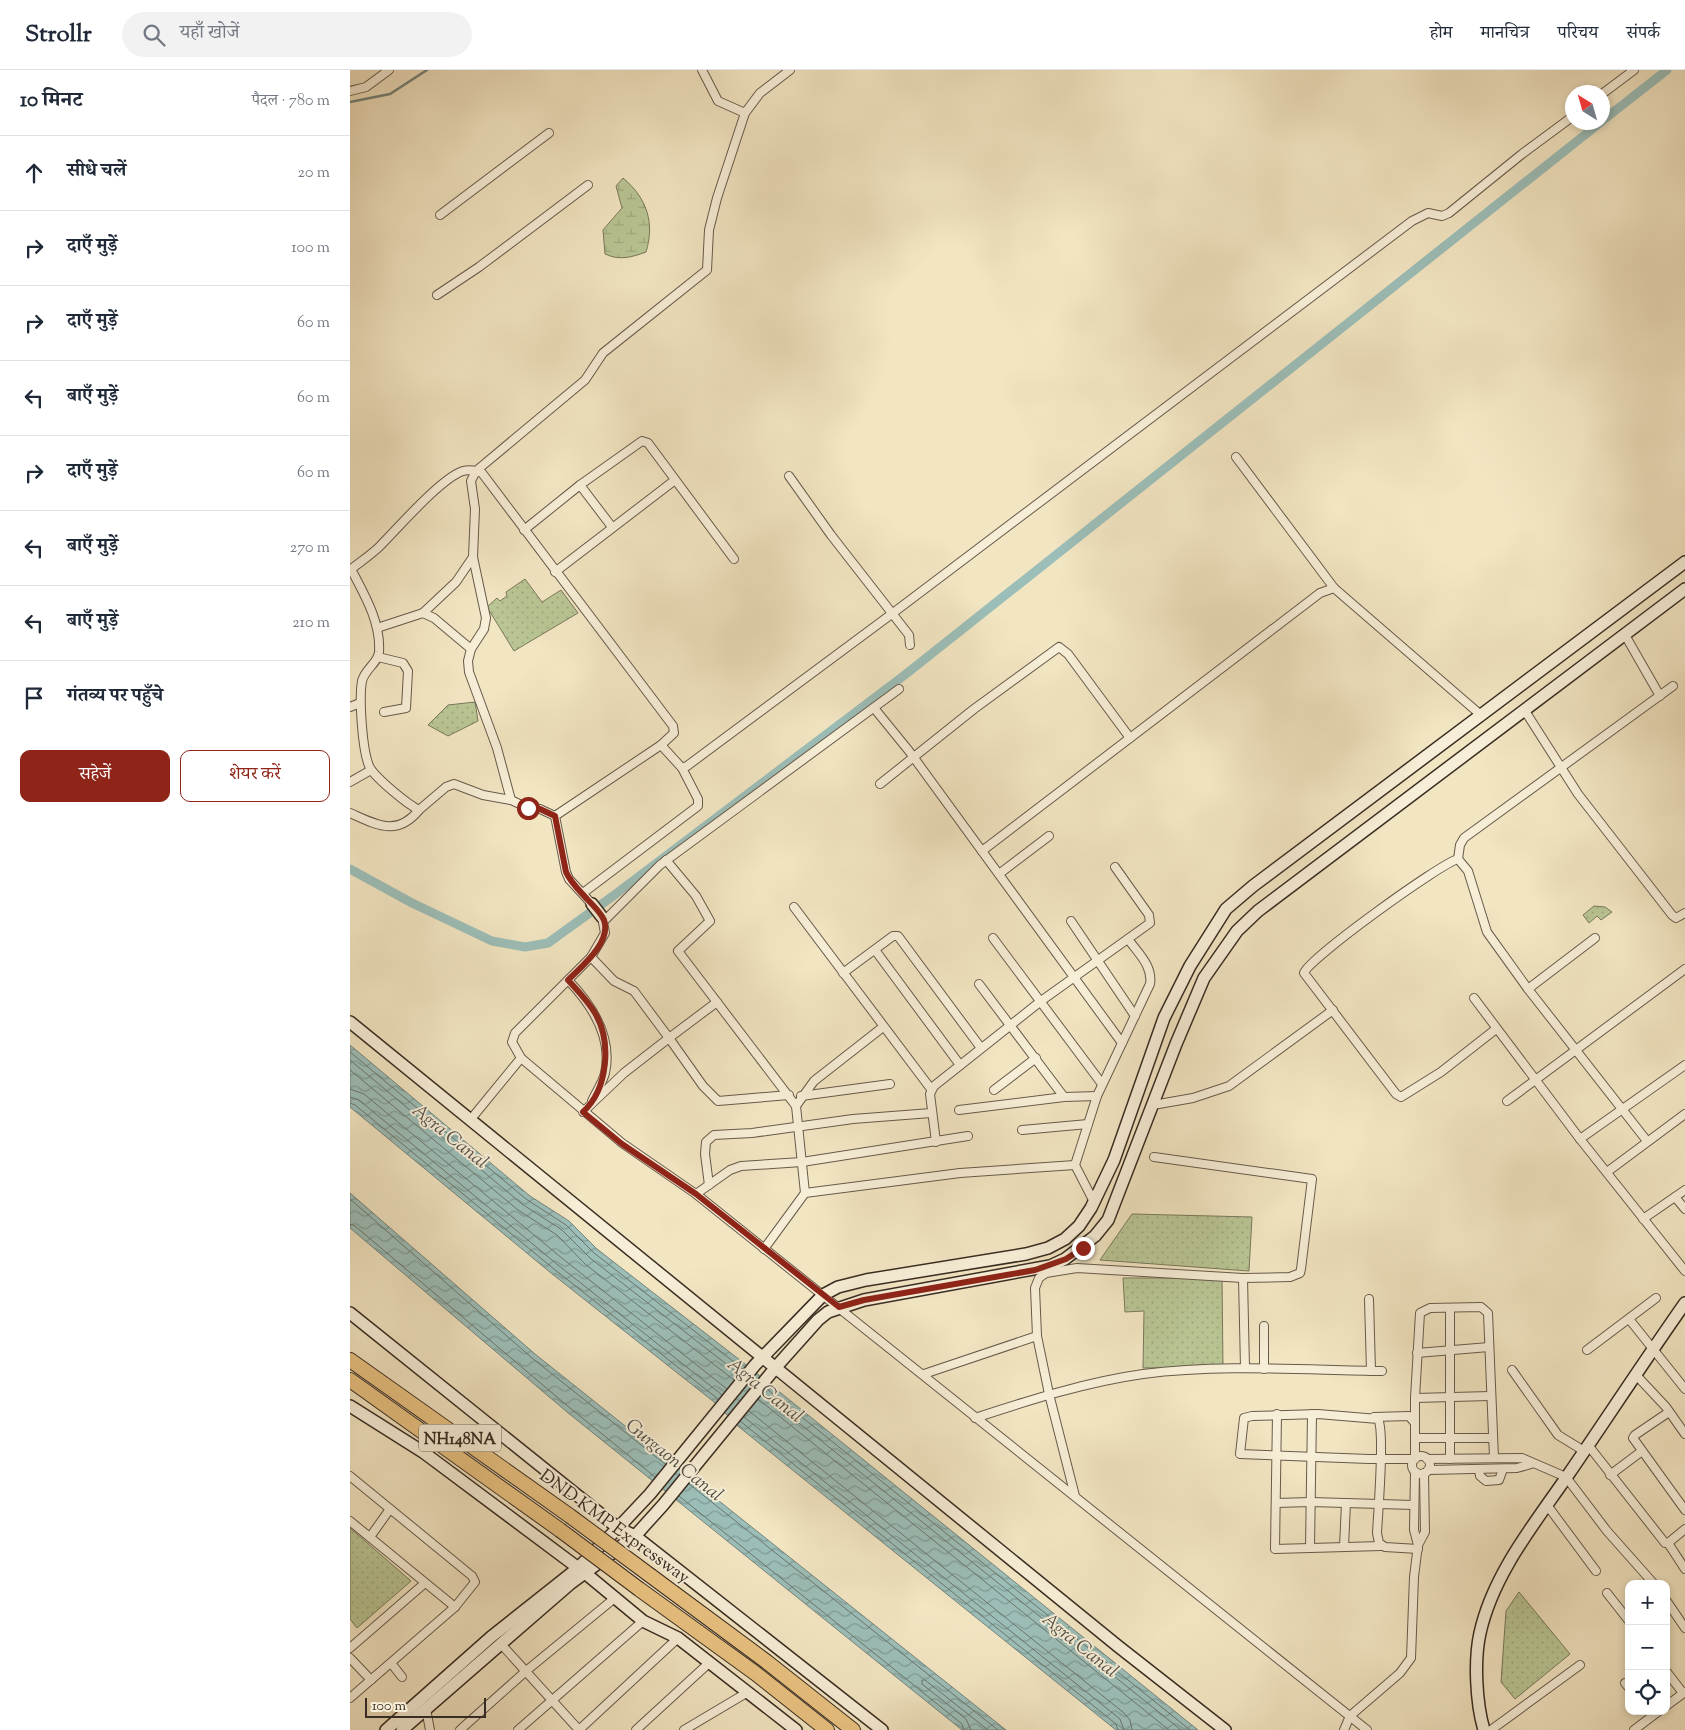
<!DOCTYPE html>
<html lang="hi">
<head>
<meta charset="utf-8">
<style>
  body { margin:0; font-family:"Sorts Mill Goudy","Noto Serif Devanagari",serif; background:#f2f2f3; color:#1f2937 }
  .controls { position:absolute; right:15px; bottom:15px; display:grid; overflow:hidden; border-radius:10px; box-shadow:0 2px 8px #0003 }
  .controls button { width:45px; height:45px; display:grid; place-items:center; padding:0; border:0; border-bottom:1px solid #e0e1e3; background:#fff; color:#1f2937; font:25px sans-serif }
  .compass { position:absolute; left:1215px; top:15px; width:45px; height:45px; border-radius:50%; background:#fff; box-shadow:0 2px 8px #0003; rotate:323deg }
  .scale { position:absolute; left:15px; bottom:12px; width:121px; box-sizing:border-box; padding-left:5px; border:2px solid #392c22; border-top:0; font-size:14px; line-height:18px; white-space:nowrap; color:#392c22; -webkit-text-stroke:4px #f7eed7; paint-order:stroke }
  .stop { position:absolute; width:15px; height:15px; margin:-11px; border:4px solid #8f2418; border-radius:50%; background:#fff }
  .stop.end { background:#8f2418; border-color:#fff; box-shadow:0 1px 5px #0008 }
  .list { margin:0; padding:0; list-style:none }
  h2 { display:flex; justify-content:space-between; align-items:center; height:65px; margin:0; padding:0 20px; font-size:21px }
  h2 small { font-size:16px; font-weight:400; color:#747a83 }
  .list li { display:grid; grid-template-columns:32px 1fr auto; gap:15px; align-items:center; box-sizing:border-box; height:75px; padding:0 20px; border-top:1px solid #e0e1e3 }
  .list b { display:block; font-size:19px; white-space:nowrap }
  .list em { font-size:16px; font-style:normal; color:#747a83 }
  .actions { display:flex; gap:10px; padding:15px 20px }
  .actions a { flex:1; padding:11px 0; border:1px solid #8f2418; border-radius:10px; text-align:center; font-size:18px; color:#8f2418 }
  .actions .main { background:#8f2418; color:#fff }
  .icon { flex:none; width:28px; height:28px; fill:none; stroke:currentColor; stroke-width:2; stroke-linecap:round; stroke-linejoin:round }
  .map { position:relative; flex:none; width:1335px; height:1660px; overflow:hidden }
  header { display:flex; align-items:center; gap:30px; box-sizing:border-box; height:70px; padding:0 25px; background:#fff; border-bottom:1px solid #e0e1e3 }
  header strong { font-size:24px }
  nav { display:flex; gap:28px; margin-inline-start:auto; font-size:18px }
  .search { width:350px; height:45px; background:#f2f2f3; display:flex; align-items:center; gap:12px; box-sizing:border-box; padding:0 18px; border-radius:28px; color:#747a83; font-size:19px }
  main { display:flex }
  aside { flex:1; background:#fff }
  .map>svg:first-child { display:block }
  .grass { fill:url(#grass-dots); stroke:#79785b }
  .wetland { fill:url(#wetland-marsh); stroke:#79785b }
  .water { fill:url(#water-waves); stroke:#74847c }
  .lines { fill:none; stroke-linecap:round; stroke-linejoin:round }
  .shore { stroke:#6a756d; stroke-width:1 }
  .stream { stroke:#74847c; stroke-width:2.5 }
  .canal { stroke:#9cbeb8; stroke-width:9 }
  .street-casing { stroke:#675a4a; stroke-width:10 }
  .secondary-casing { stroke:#392c22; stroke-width:14 }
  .highway-casing { stroke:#392c22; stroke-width:16 }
  .street { stroke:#f7eed7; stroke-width:8 }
  .secondary { stroke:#f7eed7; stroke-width:11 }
  .highway { stroke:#e9c281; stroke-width:14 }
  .highway-bridge-casing { stroke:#392c22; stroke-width:16; stroke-linecap:butt }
  .highway-bridge { stroke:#e9c281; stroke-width:14 }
  .route { stroke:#8f2418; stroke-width:6 }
  .labels { text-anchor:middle; stroke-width:4; stroke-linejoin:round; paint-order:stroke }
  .shield { fill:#f7eed7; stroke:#726658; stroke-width:1 }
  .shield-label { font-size:16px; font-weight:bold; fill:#392c22 }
  .street-label { font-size:18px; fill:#392c22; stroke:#f7eed7 }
  .water-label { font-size:19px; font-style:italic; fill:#525048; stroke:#f7eed7 }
</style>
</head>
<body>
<header>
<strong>Strollr</strong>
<div class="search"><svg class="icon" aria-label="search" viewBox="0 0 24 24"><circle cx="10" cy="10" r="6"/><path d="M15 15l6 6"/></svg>यहाँ खोजें</div>
<nav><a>होम</a><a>मानचित्र</a><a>परिचय</a><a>संपर्क</a></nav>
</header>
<main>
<aside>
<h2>10 मिनट<small>पैदल · 780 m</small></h2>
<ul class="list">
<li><svg class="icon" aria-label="ahead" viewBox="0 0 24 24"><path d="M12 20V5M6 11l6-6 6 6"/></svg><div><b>सीधे चलें</b></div><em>20 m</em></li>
<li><svg class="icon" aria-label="right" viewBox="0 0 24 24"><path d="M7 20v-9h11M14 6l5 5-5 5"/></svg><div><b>दाएँ मुड़ें</b></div><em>100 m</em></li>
<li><svg class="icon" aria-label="right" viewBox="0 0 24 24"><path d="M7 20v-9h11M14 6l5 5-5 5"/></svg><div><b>दाएँ मुड़ें</b></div><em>60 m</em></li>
<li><svg class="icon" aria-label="left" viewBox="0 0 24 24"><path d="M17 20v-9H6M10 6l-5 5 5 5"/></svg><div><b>बाएँ मुड़ें</b></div><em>60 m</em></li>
<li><svg class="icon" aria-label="right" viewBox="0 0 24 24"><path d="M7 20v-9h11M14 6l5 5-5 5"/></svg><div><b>दाएँ मुड़ें</b></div><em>60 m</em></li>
<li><svg class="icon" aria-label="left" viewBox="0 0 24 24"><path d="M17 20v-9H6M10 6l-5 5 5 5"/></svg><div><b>बाएँ मुड़ें</b></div><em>270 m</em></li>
<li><svg class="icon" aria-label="left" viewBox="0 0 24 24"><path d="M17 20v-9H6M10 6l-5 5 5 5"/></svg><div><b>बाएँ मुड़ें</b></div><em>210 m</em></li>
<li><svg class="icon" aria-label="arrive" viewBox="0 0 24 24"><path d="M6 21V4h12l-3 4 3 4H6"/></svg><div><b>गंतव्य पर पहुँचे</b></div></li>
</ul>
<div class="actions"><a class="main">सहेजें</a><a>शेयर करें</a></div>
</aside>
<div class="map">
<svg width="1335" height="1660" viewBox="0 0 1335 1660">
  <defs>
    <pattern id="grass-dots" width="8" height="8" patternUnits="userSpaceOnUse" patternTransform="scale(1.25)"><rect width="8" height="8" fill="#b9c594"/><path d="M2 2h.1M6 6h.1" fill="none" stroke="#a0a97f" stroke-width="1.8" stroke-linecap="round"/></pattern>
    <pattern id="wetland-marsh" width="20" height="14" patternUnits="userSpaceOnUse" patternTransform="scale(1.25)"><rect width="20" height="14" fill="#b9c594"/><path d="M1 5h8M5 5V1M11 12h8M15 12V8" fill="none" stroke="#a0a97f"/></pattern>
    <pattern id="water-waves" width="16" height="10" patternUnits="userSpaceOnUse" patternTransform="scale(1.25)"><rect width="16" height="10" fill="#9cbeb8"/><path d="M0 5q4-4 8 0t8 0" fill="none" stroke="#809b95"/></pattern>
  </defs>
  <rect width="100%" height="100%" fill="#f2e5c2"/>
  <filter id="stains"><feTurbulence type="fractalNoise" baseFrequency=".004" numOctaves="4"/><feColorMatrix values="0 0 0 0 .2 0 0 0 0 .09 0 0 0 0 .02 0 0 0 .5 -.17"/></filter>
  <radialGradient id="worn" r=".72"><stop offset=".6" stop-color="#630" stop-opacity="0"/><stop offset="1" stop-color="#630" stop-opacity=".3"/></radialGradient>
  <!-- grass -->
  <g class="grass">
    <polygon points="175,509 192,532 211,520 228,543 164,581 137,537 147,528 150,531 157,526 156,522"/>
    <polygon points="125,632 128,651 98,666 78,655 98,635"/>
    <polygon points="1244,836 1255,837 1262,842 1251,850 1247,846 1239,853 1233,845"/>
    <polygon points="782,1144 902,1147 899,1201 750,1190"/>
    <polygon points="773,1208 872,1208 873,1297 793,1298 794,1241 775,1242"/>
    <polygon points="0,1458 61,1511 7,1558 0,1549"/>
    <polygon points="1169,1522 1220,1584 1165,1629 1151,1612 1156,1541"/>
  </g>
  <!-- wetland -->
  <path class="wetland" d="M273,108C297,128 305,153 296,182C282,187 270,191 255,184L253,160L272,138L266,116Z"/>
  <!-- water -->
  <g class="water">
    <polygon points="0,975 180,1126 219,1151 247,1179 395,1294 848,1660 766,1660 389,1357 364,1332 201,1203 0,1037"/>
    <polygon points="0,1123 185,1284 656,1660 612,1660 217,1342 0,1158"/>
  </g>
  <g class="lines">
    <!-- shore -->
    <g class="shore">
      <polyline points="0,982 176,1129 216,1155 244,1183 393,1299"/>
      <polyline points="0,990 172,1134 212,1160 240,1188 389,1304"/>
      <polyline points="0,1000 168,1140 207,1165 235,1194 384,1310"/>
      <polyline points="0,1019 14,1024 213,1189 377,1319"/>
      <polyline points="0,1027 9,1030 208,1195 372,1325"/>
      <polyline points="0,1033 5,1035 204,1199 368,1329"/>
      <polyline points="0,1129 182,1288 315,1394"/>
      <polyline points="0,1154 5,1156 220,1338 305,1407"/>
      <polyline points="417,1319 840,1660"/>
      <polyline points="413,1324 831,1660"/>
      <polyline points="408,1329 819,1660"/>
      <polyline points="399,1341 774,1643 780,1650 782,1660"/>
      <polyline points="394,1347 770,1649 774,1660"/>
      <polyline points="390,1351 766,1654 768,1660"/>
      <polyline points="339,1414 648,1660"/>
      <polyline points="329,1426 612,1654 614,1660"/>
      <polyline points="621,1660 616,1649 572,1614 572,1610 575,1610 638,1660"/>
    </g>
    <!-- stream -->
    <polyline class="stream" points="0,32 40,24 77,0"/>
    <!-- canal -->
    <g class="canal">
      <polyline points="1252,51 1317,0"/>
      <polyline points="0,799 62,833 142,871 175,877 198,873 263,826 556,604 1251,52"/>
    </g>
    <!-- street casing -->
    <g class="street-casing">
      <g id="street">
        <polyline points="352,0 368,31 395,43"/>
        <polyline points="0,21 16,17 39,0"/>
        <polyline points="1252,24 1284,0"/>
        <polyline points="90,145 199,63"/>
        <polyline points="87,225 129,197 238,115"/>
        <polyline points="886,387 984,518"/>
        <polyline points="439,406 481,465 559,565 560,575"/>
        <polyline points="230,415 262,457"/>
        <polyline points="174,460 230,415 292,371 298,373 384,489"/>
        <path d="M1,499C14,524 31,552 29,582C28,593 15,599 12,611C9,628 12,682 20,698C27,709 57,734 69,740L96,717L104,714L133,725L161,730L178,738L190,739L205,746"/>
        <path d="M0,500C10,492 21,485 30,476C48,458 91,408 113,401C120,399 126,401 132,403L323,656L324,663L311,675L205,746L216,802L219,809L242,834"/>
        <polyline points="205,502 325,410"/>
        <polyline points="73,543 106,512 123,487"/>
        <polyline points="27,558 73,543 84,548 121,579"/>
        <polyline points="1275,565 1310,626"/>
        <polyline points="28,587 53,593 58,601 56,638 34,642"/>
        <polyline points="0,637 10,633"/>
        <polyline points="524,638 559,681 772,973"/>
        <polyline points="1175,641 1228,724 1322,845 1326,848 1335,843"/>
        <polyline points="311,675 332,698 337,696 543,543 1062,151 1078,143 1092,146 1099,143 1172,84 1222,47"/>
        <polyline points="0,712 21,700"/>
        <polyline points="530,714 624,639 709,577 718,584 780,668"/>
        <polyline points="161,730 147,678 119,602 118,591 121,579 134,559 136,548 123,487 125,439 121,411 126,401 235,310 253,283 263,275 357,200 359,160 367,128 395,43 410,23 440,0"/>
        <path d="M0,743C27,755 47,767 69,740"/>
        <polyline points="632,781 970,523 984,518 1132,646"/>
        <polyline points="1108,789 1110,775 1114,768 1323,616"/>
        <polyline points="316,790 346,826 360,851 328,881 446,1036 455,1123 414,1179"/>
        <polyline points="649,804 699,766"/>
        <polyline points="233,823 348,736 348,729 332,698"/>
        <polyline points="444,837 581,1019"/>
        <polyline points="252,847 255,863 241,887 165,963 162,972 171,988 272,1073 346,1124 1017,1660"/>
        <polyline points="254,851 310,795 549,619"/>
        <polyline points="721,851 785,946"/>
        <polyline points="643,868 752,1014"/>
        <polyline points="525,880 610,995"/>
        <polyline points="241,887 264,911 284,921 319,968 367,932"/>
        <polyline points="493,903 543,866 548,866 631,978"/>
        <path d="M218,910C242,935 263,967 255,1003C253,1012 246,1022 242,1031"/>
        <polyline points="629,914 714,1027"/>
        <polyline points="1178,919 1245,868"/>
        <polyline points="1124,928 1230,1069 1335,1201"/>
        <path d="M1146,959L1091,1002L1051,1027L1046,1024L954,903C958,889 1091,793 1108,789L1118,801L1137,862L1178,919L1297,1071"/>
        <polyline points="644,1020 686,988"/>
        <polyline points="451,1026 540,1014"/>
        <polyline points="1157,1031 1335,899"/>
        <polyline points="803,1035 843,1028 879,1016 983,940"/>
        <polyline points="446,1036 464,1011 533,957"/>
        <polyline points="609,1040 714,1027 747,1026"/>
        <polyline points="233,1042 274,1003 319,968 353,1016 368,1031 439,1025"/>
        <polyline points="121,1049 171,988"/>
        <polyline points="672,1060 738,1054"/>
        <polyline points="1230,1069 1335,995"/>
        <polyline points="586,1072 580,1024 584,1016 691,931 800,853 799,845 765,797"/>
        <polyline points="1257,1102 1335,1044"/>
        <polyline points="359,1115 355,1084 356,1072 364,1065 402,1063 503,1049 581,1043"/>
        <polyline points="455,1123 610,1103 725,1095"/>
        <polyline points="346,1124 380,1100 391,1096 452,1092 618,1066"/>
        <polyline points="1325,1127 1335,1139"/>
        <path d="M744,1132L725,1095L747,1026L800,914C803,896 788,883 778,869"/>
        <polyline points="1293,1149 1335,1120"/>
        <polyline points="893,1208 895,1298"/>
        <polyline points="1019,1229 1021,1301"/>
        <polyline points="1279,1249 1335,1319"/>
        <polyline points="1237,1280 1306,1228"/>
        <polyline points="1067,1283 1139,1277"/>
        <polyline points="914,1299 914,1256"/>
        <polyline points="1162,1300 1208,1365 1234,1381"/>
        <polyline points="574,1304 687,1266"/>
        <polyline points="1286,1305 1316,1337 1335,1364"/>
        <polyline points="1065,1328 1140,1326"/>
        <polyline points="1319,1342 1285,1365 1283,1368 1335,1440"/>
        <polyline points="927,1344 925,1479 1031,1476"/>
        <polyline points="1024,1347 1059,1346 1064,1352"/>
        <path d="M625,1348C680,1330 736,1312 793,1304C872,1294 953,1300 1032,1301"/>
        <polyline points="1065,1368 1142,1368"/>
        <polyline points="1238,1375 1315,1473 1318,1473 1335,1499"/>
        <circle cx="1071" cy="1395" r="9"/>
        <polyline points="1077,1389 1172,1388 1216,1407 1257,1461 1304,1514"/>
        <polyline points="1100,1389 1100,1238"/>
        <polyline points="1129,1399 1130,1406 1136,1411 1149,1410 1153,1399"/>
        <polyline points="1078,1400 1167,1398 1181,1394"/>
        <polyline points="1260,1405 1292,1381"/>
        <polyline points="0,1406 122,1506 125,1512 105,1537 0,1628"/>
        <polyline points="725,1426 699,1324 687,1266 685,1218 689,1208 696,1203 727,1198 893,1208 940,1207 950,1203 951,1199 962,1109 804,1087"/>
        <polyline points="926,1433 961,1432 1064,1435"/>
        <polyline points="1197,1435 1246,1501"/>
        <polyline points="0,1451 105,1537"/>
        <polyline points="20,1467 40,1439"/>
        <polyline points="1318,1473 1335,1459"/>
        <polyline points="1068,1475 1075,1462 1074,1403"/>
        <polyline points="960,1477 962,1344"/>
        <polyline points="994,1477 996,1433"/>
        <path d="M1068,1479L1035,1477L1029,1473L1027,1463C1028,1443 1035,1361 1028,1349L968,1344L902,1346L894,1348L890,1384L1019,1389H1065V1328L1070,1243L1080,1238L1131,1237L1138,1243L1144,1388"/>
        <polyline points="1257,1523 1279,1551"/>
        <polyline points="1316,1530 1335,1558"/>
        <polyline points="151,1574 229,1660"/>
        <polyline points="0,1578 75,1513"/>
        <polyline points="0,1588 21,1610"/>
        <polyline points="41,1593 52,1607"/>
        <polyline points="1316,1601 1333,1623"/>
        <polyline points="1275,1613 1279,1618"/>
        <polyline points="1316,1636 1335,1622"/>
        <polyline points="76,1639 80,1660"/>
        <polyline points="110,1660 176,1601 266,1527"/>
        <polyline points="168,1660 293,1551"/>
        <polyline points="229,1660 328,1568"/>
        <polyline points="286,1660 359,1593"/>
        <polyline points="334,1660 398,1622"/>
        <polyline points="994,1660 1000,1646 1050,1603 1061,1588 1064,1507 1068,1475 1064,1460 1065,1402"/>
        <polyline points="1141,1660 1230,1595"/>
        <polyline points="1284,1660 1309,1641"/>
      </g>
    </g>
    <!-- secondary casing -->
    <g class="secondary-casing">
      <g id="secondary">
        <polyline points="242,834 252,847"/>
        <polyline points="0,952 769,1577 875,1660"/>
        <polyline points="0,1243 268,1458 285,1466 532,1660"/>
        <polyline points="0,1336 73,1382 235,1503 293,1551 328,1568 446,1660"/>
        <polyline points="36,1660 141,1567 228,1498 268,1458 300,1424 405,1295 473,1225 488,1217 516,1210 676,1184 698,1178 715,1169 729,1156 741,1138 764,1090 814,948 840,896 876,839 903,816 1335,492"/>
        <polyline points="52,1660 221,1513 285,1466 313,1435 426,1297 468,1250 478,1242 514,1230 700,1196 715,1189 745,1166 758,1150 826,974 854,908 887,861 908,841 1335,519"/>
        <path d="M1134,1660C1126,1633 1124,1590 1130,1563C1143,1504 1185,1453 1218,1405C1257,1348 1295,1290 1335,1233"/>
      </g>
    </g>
    <!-- highway casing -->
    <g class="highway-casing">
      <g id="highway">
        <polyline points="0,1290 220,1446"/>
        <polyline points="0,1310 210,1460"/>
        <polyline points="301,1506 417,1592 503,1660"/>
        <polyline points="289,1519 405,1603 477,1660"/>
      </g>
    </g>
    <!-- street -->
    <use href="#street" class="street"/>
    <!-- secondary -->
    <use href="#secondary" class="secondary"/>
    <!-- highway -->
    <use href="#highway" class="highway"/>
    <!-- highway-bridge casing -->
    <g class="highway-bridge-casing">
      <g id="highway-bridge">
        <polyline points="220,1446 301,1506"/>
        <polyline points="210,1460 289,1519"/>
      </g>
    </g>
    <!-- highway-bridge -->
    <use href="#highway-bridge" class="highway-bridge"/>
  </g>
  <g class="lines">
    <!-- route -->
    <path class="route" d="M178,738L190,739L205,746L216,802C221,813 229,820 237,829C243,835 251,843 254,850C262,872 231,897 218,910C228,921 238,931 245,943C262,972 258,1019 233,1042L272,1074L346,1124L489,1237L514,1230L685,1200L716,1189L733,1178"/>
  </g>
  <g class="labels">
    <!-- shield labels -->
    <rect class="shield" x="69" y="1354.5" width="82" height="27" rx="4"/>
    <g class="shield-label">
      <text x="110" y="1374">NH148NA</text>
    </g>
    <!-- street labels -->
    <g class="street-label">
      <text transform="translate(265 1456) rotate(36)" y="6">DND KMP Expressway</text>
    </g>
    <!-- water labels -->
    <g class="water-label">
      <text transform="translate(101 1065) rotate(39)" y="7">Agra Canal</text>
      <text transform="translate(416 1319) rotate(39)" y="7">Agra Canal</text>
      <text transform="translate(325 1389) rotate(39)" y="7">Gurgaon Canal</text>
      <text transform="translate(731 1574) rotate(39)" y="7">Agra Canal</text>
    </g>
  </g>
  <rect width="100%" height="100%" filter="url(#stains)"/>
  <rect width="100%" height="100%" fill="url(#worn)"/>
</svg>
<div class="controls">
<button>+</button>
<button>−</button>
<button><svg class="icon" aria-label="locate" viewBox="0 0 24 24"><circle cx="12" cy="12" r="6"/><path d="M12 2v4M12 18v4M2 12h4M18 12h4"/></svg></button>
</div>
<svg class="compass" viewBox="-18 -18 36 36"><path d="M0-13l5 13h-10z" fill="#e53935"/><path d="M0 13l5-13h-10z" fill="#747a83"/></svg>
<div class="scale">100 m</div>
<div class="stop" style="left:178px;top:738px"></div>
<div class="stop end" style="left:733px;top:1178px"></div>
</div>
</main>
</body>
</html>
